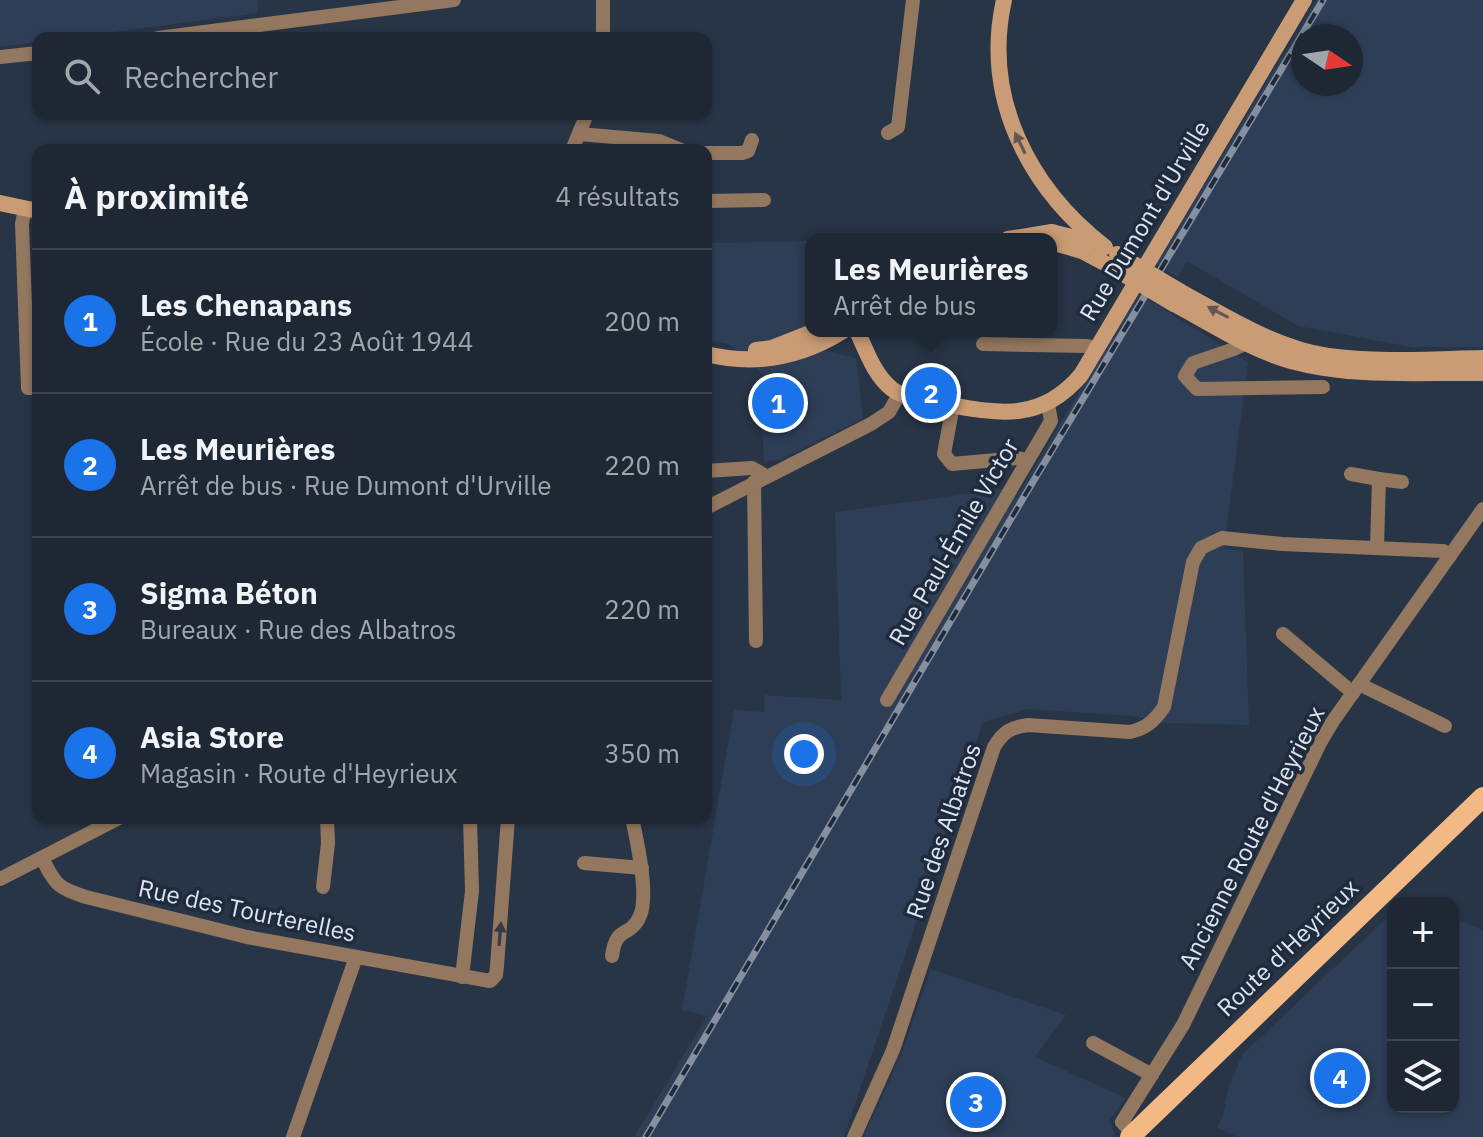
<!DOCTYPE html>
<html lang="fr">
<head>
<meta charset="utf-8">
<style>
  body { margin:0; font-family:"IBM Plex Sans",sans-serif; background:#26303d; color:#f1f3f6 }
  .controls { position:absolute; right:24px; bottom:24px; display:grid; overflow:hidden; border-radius:16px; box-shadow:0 2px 6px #0004 }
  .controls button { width:72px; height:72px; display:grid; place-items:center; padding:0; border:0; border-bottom:2px solid #3c4450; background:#1e2835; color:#f1f3f6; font:40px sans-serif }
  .compass { position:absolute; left:1291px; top:24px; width:72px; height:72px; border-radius:50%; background:#1e2835; box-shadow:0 2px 6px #0004; rotate:103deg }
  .you { position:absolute; left:804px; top:754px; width:28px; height:28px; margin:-20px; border:6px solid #fff; border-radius:50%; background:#1a73e8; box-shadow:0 0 0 12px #1a73e833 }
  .badge { display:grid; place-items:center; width:52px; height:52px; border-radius:50%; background:#1a73e8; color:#fff; font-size:26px; font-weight:700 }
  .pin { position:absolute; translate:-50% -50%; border:4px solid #fff; box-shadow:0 2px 8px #0006 }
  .popup { position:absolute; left:805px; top:233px; width:252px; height:104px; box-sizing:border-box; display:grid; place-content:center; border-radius:16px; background:#1e2835; filter:drop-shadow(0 2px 6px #0005); font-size:26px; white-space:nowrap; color:#a1a6ad }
  .popup b { font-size:30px; color:#f1f3f6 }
  .popup::after { content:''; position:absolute; left:50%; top:100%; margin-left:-16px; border:16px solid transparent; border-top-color:#1e2835 }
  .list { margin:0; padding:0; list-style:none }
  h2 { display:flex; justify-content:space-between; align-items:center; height:104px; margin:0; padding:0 32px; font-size:34px }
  h2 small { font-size:26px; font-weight:400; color:#a1a6ad }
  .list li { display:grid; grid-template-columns:52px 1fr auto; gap:24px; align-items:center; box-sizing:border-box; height:144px; padding:0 32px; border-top:2px solid #3c4450 }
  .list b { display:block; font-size:30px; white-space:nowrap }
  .list p { margin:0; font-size:26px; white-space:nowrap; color:#a1a6ad }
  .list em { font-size:26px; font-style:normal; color:#a1a6ad }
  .icon { flex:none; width:44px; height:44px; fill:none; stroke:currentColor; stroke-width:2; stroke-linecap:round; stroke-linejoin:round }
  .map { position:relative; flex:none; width:1483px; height:1137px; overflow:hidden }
  .search { position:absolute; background:#1e2835; box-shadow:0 2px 6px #0004; left:32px; top:32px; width:680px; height:88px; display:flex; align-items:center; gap:20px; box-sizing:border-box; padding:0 28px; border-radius:16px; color:#a1a6ad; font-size:30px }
  .panel { position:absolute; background:#1e2835; box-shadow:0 2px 6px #0004; left:32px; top:144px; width:680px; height:680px; border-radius:16px }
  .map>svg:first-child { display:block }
  .built { fill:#2e3e56; fill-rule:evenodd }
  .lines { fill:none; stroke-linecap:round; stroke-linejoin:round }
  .street { stroke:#94775f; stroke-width:14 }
  .secondary { stroke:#ca9c75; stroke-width:16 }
  .primary { stroke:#f3b985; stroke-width:20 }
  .rail-casing { stroke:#858f9e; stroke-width:7 }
  .rail { stroke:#1f2b3c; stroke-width:4; stroke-dasharray:12; stroke-linecap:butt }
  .secondary-bridge { stroke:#ca9c75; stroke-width:16 }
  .oneway { fill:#635853 }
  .oneway2 { fill:#363a43 }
  .labels { text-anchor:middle; stroke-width:7; stroke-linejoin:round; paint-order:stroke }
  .street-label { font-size:24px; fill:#dce4f0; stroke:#1f2b3c }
</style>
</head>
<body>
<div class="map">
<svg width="1483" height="1137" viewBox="0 0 1483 1137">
  <rect width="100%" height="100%" fill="#283547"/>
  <!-- built -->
  <g class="built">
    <polygon points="0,0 258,0 257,13 67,38 38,38 38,42 0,47"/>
    <path d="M1316,0H1483V347H1411L1298,326L1187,261L1178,277L1156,264ZM1303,36H1351V84H1303Z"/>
    <polygon points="811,241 811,311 807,313 811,321 811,331 816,331 826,351 856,358 863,419 780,460 764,461 762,425 770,381 729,344 706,340 706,243"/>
    <polygon points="1138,293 1248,362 1224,549 1243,550 1249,725 1168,723 1131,716 1028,709 983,722 844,1137 634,1137 707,1016 682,1010 734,710 765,712 764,695 841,700 835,512 1002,489 1016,498"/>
    <polygon points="1393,912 1393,1107 1453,1107 1453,917 1483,930 1483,1137 1238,1137 1217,1128 1223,1115 1228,1089 1242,1055"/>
    <polygon points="931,969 1066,1015 1035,1057 1126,1098 1109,1121 1116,1135 1113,1137 863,1137 902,1053"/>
  </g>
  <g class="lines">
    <!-- street -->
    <g class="street">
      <polyline points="158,38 454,0"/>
      <polyline points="603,38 603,0"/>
      <polyline points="0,57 38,53"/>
      <polyline points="888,133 898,127 913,0"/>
      <polyline points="580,134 659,141 681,150"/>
      <polyline points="572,150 587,114"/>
      <polyline points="706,153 742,153 748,151 752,140"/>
      <polyline points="706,201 764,200"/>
      <polyline points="25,208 22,224 28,388 38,388"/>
      <polyline points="1254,339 1234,349 1193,363 1185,376 1197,389 1323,387"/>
      <polyline points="983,344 1087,346 1097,349"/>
      <polyline points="953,405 944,454 952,464 1018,458 1027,461"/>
      <polyline points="706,471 752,468 766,476"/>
      <polyline points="1351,474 1379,479 1377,547"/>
      <polyline points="1379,479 1402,482"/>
      <polyline points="754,482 756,641"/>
      <polyline points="706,508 871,424 889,412 900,393"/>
      <polyline points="1283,634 1353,693"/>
      <polyline points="1359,684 1445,726"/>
      <polyline points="887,700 1051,421 1048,404"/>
      <path d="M42,858C55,884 57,888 86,897L247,937L490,981L496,975L497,966L508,818"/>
      <polyline points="584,863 642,868"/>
      <polyline points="0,879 119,818"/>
      <polyline points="323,887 328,843 327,818"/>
      <path d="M612,956C616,925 629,938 639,918C650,898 637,841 632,818"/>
      <polyline points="462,977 472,891 470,818"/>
      <polyline points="1093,1043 1152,1075"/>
      <polyline points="1133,1134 1122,1122 1183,1025 1320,743 1333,721 1483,509"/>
      <polyline points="293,1137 356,957"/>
      <path d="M854,1137L893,1050L994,747C1003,732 1011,727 1028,725L1130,732C1147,728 1154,721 1164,707L1193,562L1201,548L1222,538L1282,544L1443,551L1450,556"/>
    </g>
    <!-- secondary -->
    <g class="secondary">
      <path d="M1004,0C982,98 1029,188 1105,247"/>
      <polyline points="0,203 38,211"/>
      <polyline points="1008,239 1052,232 1090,242"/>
      <polyline points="1051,242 1082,251 1110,266"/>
      <path d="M1181,292C1227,317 1275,348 1328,356C1379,363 1432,359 1483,358"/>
      <path d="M1174,304C1212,324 1249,349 1291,361C1353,378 1420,372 1483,373"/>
      <path d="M857,331C866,350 874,375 892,389C905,399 929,401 945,404C1000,414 1041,422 1081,375L1304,0"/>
      <polyline points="756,350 772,348 815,331"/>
      <path d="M706,354C755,366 800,358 843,331"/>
    </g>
    <!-- primary -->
    <polyline class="primary" points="1130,1137 1483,797"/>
    <!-- rail casing -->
    <g class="rail-casing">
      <polyline id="rail" points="646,1137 1025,495 1323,0"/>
    </g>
    <!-- rail -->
    <use href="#rail" class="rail"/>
    <!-- secondary-bridge -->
    <g class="secondary-bridge">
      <polyline points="1117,254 1181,292"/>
      <polyline points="1110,266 1174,304"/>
    </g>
  </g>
  <!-- one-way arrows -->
  <defs><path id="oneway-solid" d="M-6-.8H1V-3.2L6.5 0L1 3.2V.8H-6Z" transform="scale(2)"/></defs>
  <g class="oneway">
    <use href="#oneway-solid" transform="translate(1020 143) rotate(-116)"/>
    <use href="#oneway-solid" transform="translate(1218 312) rotate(-152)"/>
  </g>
  <use class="oneway2" href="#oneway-solid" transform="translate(500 934) rotate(-85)"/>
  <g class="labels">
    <!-- street labels -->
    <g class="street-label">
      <text transform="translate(1145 221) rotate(-59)" y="8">Rue Dumont d'Urville</text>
      <text transform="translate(954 542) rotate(-60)" y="8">Rue Paul-Émile Victor</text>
      <text transform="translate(944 831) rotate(-71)" y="8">Rue des Albatros</text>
      <text transform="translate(1252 838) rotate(-63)" y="8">Ancienne Route d'Heyrieux</text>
      <text transform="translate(247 911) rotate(12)" y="8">Rue des Tourterelles</text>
      <text transform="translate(1288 948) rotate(-44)" y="8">Route d'Heyrieux</text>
    </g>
  </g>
</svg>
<div class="controls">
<button>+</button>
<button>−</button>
<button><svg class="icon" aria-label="layers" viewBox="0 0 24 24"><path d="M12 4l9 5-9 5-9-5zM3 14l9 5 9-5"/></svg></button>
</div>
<svg class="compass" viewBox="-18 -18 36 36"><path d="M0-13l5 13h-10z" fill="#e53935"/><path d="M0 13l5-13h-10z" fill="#a1a6ad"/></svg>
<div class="you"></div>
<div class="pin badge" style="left:778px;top:403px">1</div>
<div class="pin badge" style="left:931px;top:393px">2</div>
<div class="popup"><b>Les Meurières</b>Arrêt de bus</div>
<div class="pin badge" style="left:976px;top:1102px">3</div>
<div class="pin badge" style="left:1340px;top:1078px">4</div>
<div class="search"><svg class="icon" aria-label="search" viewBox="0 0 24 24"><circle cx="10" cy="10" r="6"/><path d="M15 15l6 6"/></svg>Rechercher</div>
<section class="panel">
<h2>À proximité<small>4 résultats</small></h2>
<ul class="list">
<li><span class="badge">1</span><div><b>Les Chenapans</b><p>École · Rue du 23 Août 1944</p></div><em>200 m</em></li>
<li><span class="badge">2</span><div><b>Les Meurières</b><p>Arrêt de bus · Rue Dumont d'Urville</p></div><em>220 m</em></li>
<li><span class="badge">3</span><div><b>Sigma Béton</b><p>Bureaux · Rue des Albatros</p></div><em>220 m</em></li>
<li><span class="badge">4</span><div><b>Asia Store</b><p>Magasin · Route d'Heyrieux</p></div><em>350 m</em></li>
</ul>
</section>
</div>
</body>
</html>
